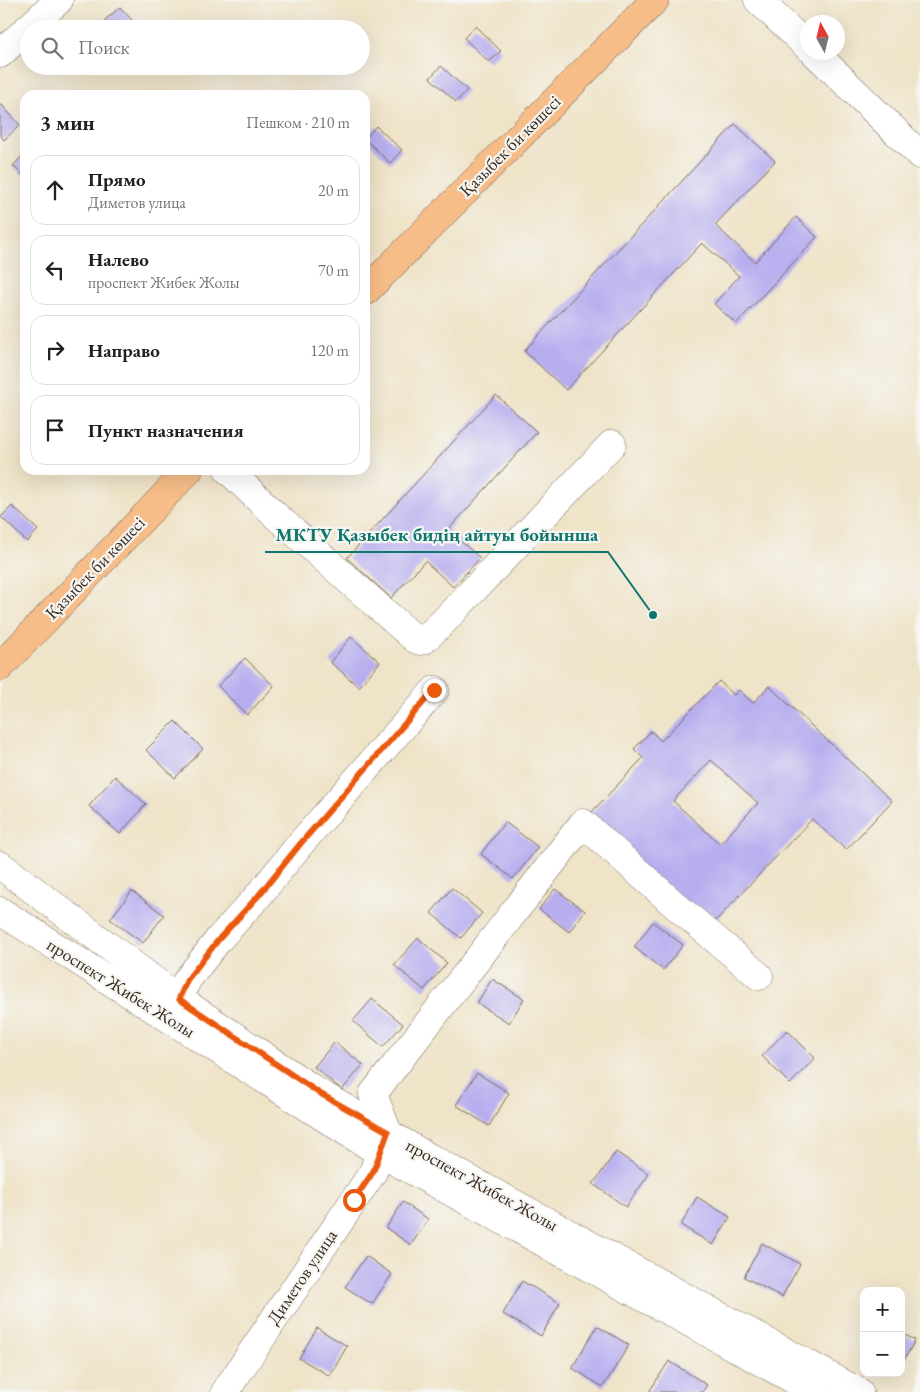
<!DOCTYPE html>
<html lang="ru">
<head>
<meta charset="utf-8">
<style>
  body { margin:0; font-family:"EB Garamond",serif; background:#f2f2f2; color:#202124 }
  .controls { position:absolute; right:15px; bottom:15px; display:grid; overflow:hidden; border-radius:10px; box-shadow:0 5px 20px #0002 }
  .controls button { width:45px; height:45px; display:grid; place-items:center; padding:0; border:0; border-bottom:1px solid #e0e0e0; background:#fff; color:#202124; font:25px sans-serif }
  .compass { position:absolute; left:800px; top:15px; width:45px; height:45px; border-radius:50%; background:#fff; box-shadow:0 5px 20px #0002; rotate:352deg }
  .stop { position:absolute; width:15px; height:15px; margin:-11px; border:4px solid #ea580c; border-radius:50%; background:#fff }
  .stop.end { background:#ea580c; border-color:#fff; box-shadow:0 1px 5px #0008 }
  .list { margin:0; padding:0; list-style:none }
  h2 { display:flex; justify-content:space-between; align-items:center; height:65px; margin:0; padding:0 20px; font-size:21px }
  h2 small { font-size:16px; font-weight:400; color:#757577 }
  .list li { display:grid; grid-template-columns:32px 1fr auto; gap:15px; align-items:center; box-sizing:border-box; height:70px; margin:0 10px 10px; padding:0 10px; border:1px solid #e0e0e0; border-radius:15px }
  .list b { display:block; font-size:19px; white-space:nowrap }
  .list p { margin:0; font-size:16px; white-space:nowrap; color:#757577 }
  .list em { font-size:16px; font-style:normal; color:#757577 }
  .icon { flex:none; width:28px; height:28px; fill:none; stroke:currentColor; stroke-width:2; stroke-linecap:round; stroke-linejoin:round }
  .map { position:relative; flex:none; width:920px; height:1392px; overflow:hidden }
  .search { position:absolute; background:#fff; box-shadow:0 5px 20px #0002; left:20px; top:20px; width:350px; height:55px; display:flex; align-items:center; gap:12px; box-sizing:border-box; padding:0 18px; border-radius:28px; color:#757577; font-size:19px }
  .panel { position:absolute; background:#fff; box-shadow:0 5px 20px #0002; left:20px; top:90px; width:350px; height:385px; border-radius:15px }
  .map>svg:first-child { display:block }
  .building { fill:#b7aeef; fill-rule:evenodd }
  .lines { fill:none; stroke-linecap:round; stroke-linejoin:round }
  .minor-casing { stroke:#7a6b5a; stroke-width:29 }
  .major-casing { stroke:#7a6b5a; stroke-width:29 }
  .minor { stroke:#fff; stroke-width:28 }
  .major { stroke:#f7bd88; stroke-width:28 }
  .route { stroke:#ea580c; stroke-width:6 }
  .labels { text-anchor:middle; stroke-width:4.5; stroke-linejoin:round; paint-order:stroke }
  .street-label { font-size:18px; fill:#3b2a1e; stroke:#f6f6f2 }
  .leader { fill:none; stroke:#0f766e; stroke-width:2 }
  .callout-dot { fill:#0f766e; stroke:#f6f6f2; stroke-width:2 }
  .callout-label { font-size:19px; text-anchor:middle; font-weight:bold; fill:#0f766e; stroke:#f6f6f2; stroke-width:4.5; stroke-linejoin:round; paint-order:stroke }
</style>
</head>
<body>
<div class="map">
<svg width="920" height="1392" viewBox="0 0 920 1392">
  <rect width="100%" height="100%" fill="#f6f6f2"/>
  <filter id="ink" filterUnits="userSpaceOnUse"><feTurbulence type="fractalNoise" baseFrequency=".02" numOctaves="2"/><feDisplacementMap in="SourceGraphic" scale="10" xChannelSelector="R" yChannelSelector="G"/><feConvolveMatrix kernelMatrix="1 2 1 2 8 2 1 2 1" color-interpolation-filters="sRGB"/></filter>
  <filter id="wash" filterUnits="userSpaceOnUse"><feTurbulence type="fractalNoise" baseFrequency=".0096" numOctaves="4" result="noise"/><feDisplacementMap in="SourceGraphic" scale="20" xChannelSelector="R" yChannelSelector="G"/><feGaussianBlur stdDeviation="1.12" result="paint"/><feColorMatrix in="noise" values="0 0 0 0 0 0 0 0 0 0 0 0 0 0 0 0 0 1.4 0 .05"/><feComposite in="paint" operator="in"/></filter>
  <g filter="url(#wash)">
    <rect width="100%" height="100%" fill="#efe3c8"/>
    <g id="blocks">
      <!-- building -->
      <g class="building">
        <polygon points="120,7 140,29 111,29 104,21"/>
        <polygon points="475,26 501,51 489,62 464,38"/>
        <polygon points="441,66 467,90 456,102 430,78"/>
        <polygon points="0,103 20,125 4,140 0,135"/>
        <polygon points="735,124 775,161 715,225 755,262 796,217 817,237 736,324 714,304 739,276 702,243 566,390 524,351"/>
        <polygon points="376,126 402,150 390,163 365,139"/>
        <polygon points="25,153 25,177 13,166"/>
        <polygon points="496,395 537,432 448,530 480,558 453,587 425,561 391,598 347,558"/>
        <polygon points="12,506 38,530 27,542 1,517"/>
        <polygon points="351,637 380,662 359,687 330,662"/>
        <polygon points="245,658 274,686 247,715 218,686"/>
        <path d="M719,681L734,695L739,690L753,703L769,686L892,801L846,850L812,819L706,931L586,818L643,758L634,749L651,731L661,741ZM711,760L758,803L720,844L673,801Z"/>
        <polygon points="175,721 203,749 175,778 146,750"/>
        <polygon points="115,776 146,804 120,834 89,806"/>
        <polygon points="505,822 538,847 513,879 481,854"/>
        <polygon points="452,888 482,913 461,938 431,913"/>
        <polygon points="555,889 585,911 569,932 539,909"/>
        <polygon points="132,891 164,915 143,943 110,919"/>
        <polygon points="653,922 683,945 663,970 634,947"/>
        <polygon points="418,938 447,963 424,990 394,965"/>
        <polygon points="492,979 524,999 509,1023 477,1003"/>
        <polygon points="372,999 403,1024 383,1047 353,1021"/>
        <polygon points="787,1030 815,1058 790,1084 762,1056"/>
        <polygon points="335,1042 363,1065 342,1090 314,1067"/>
        <polygon points="477,1073 509,1093 489,1126 456,1105"/>
        <polygon points="616,1152 649,1174 626,1207 593,1184"/>
        <polygon points="697,1197 730,1217 713,1245 681,1225"/>
        <polygon points="403,1202 428,1219 411,1245 386,1228"/>
        <polygon points="762,1243 800,1264 782,1297 744,1277"/>
        <polygon points="366,1256 392,1274 372,1304 345,1287"/>
        <polygon points="522,1281 560,1303 541,1336 503,1314"/>
        <polygon points="597,1326 629,1345 603,1387 572,1368"/>
        <polygon points="317,1328 347,1346 330,1376 299,1358"/>
        <polygon points="901,1333 915,1340 901,1366"/>
        <polygon points="669,1361 707,1385 702,1392 649,1392"/>
      </g>
    </g>
  </g>
  <g filter="url(#ink)">
    <use href="#blocks" fill-opacity="0" stroke="#7a6b5a" stroke-width="1"/>
    <g class="lines">
      <!-- minor casing -->
      <g class="minor-casing">
        <g id="minor">
          <polyline points="758,0 808,47"/>
          <polyline points="814,52 920,155"/>
          <polyline points="0,54 59,0"/>
          <polyline points="228,470 275,515 415,639 420,641 424,640 443,622 612,444"/>
          <polyline points="0,865 179,999 319,1093 425,1155 859,1392"/>
          <polyline points="0,911 380,1153 816,1392"/>
          <polyline points="179,999 187,980 219,939 259,895 301,843 435,690"/>
          <polyline points="225,1392 373,1172 388,1133 373,1094 583,823 675,905 759,976"/>
        </g>
      </g>
      <!-- major casing -->
      <g class="major-casing">
        <g id="major">
          <polyline points="365,292 655,0"/>
          <polyline points="0,667 189,470"/>
        </g>
      </g>
      <!-- minor -->
      <use href="#minor" class="minor"/>
      <!-- major -->
      <use href="#major" class="major"/>
    </g>
  </g>
  <g class="lines" filter="url(#ink)">
    <!-- route -->
    <polyline class="route" points="354,1200 373,1172 388,1132 319,1093 179,999 187,980 219,939 259,895 301,843 434,690"/>
  </g>
  <g class="labels">
    <!-- street labels -->
    <g class="street-label">
      <text transform="translate(510 146) rotate(-45)" y="6">Қазыбек би көшесі</text>
      <text transform="translate(95 568) rotate(-46)" y="6">Қазыбек би көшесі</text>
      <text transform="translate(121 988) rotate(32)" y="6">проспект Жибек Жолы</text>
      <text transform="translate(482 1185) rotate(29)" y="6">проспект Жибек Жолы</text>
      <text transform="translate(302 1277) rotate(-56)" y="6">Диметов улица</text>
    </g>
  </g>
  <!-- callouts -->
  <path class="leader" d="M653 615L608 552H265"/>
  <circle class="callout-dot" cx="653" cy="615" r="5"/>
  <g class="callout-label">
    <text x="437" y="541">МКТУ Қазыбек бидің айтуы бойынша</text>
  </g>
</svg>
<div class="controls">
<button>+</button>
<button>−</button>
</div>
<svg class="compass" viewBox="-18 -18 36 36"><path d="M0-13l5 13h-10z" fill="#e53935"/><path d="M0 13l5-13h-10z" fill="#757577"/></svg>
<div class="stop" style="left:354px;top:1200px"></div>
<div class="stop end" style="left:434px;top:690px"></div>
<div class="search"><svg class="icon" aria-label="search" viewBox="0 0 24 24"><circle cx="10" cy="10" r="6"/><path d="M15 15l6 6"/></svg>Поиск</div>
<section class="panel">
<h2>3 мин<small>Пешком · 210 m</small></h2>
<ul class="list">
<li><svg class="icon" aria-label="ahead" viewBox="0 0 24 24"><path d="M12 20V5M6 11l6-6 6 6"/></svg><div><b>Прямо</b><p>Диметов улица</p></div><em>20 m</em></li>
<li><svg class="icon" aria-label="left" viewBox="0 0 24 24"><path d="M17 20v-9H6M10 6l-5 5 5 5"/></svg><div><b>Налево</b><p>проспект Жибек Жолы</p></div><em>70 m</em></li>
<li><svg class="icon" aria-label="right" viewBox="0 0 24 24"><path d="M7 20v-9h11M14 6l5 5-5 5"/></svg><div><b>Направо</b></div><em>120 m</em></li>
<li><svg class="icon" aria-label="arrive" viewBox="0 0 24 24"><path d="M6 21V4h12l-3 4 3 4H6"/></svg><div><b>Пункт назначения</b></div></li>
</ul>
</section>
</div>
</body>
</html>
